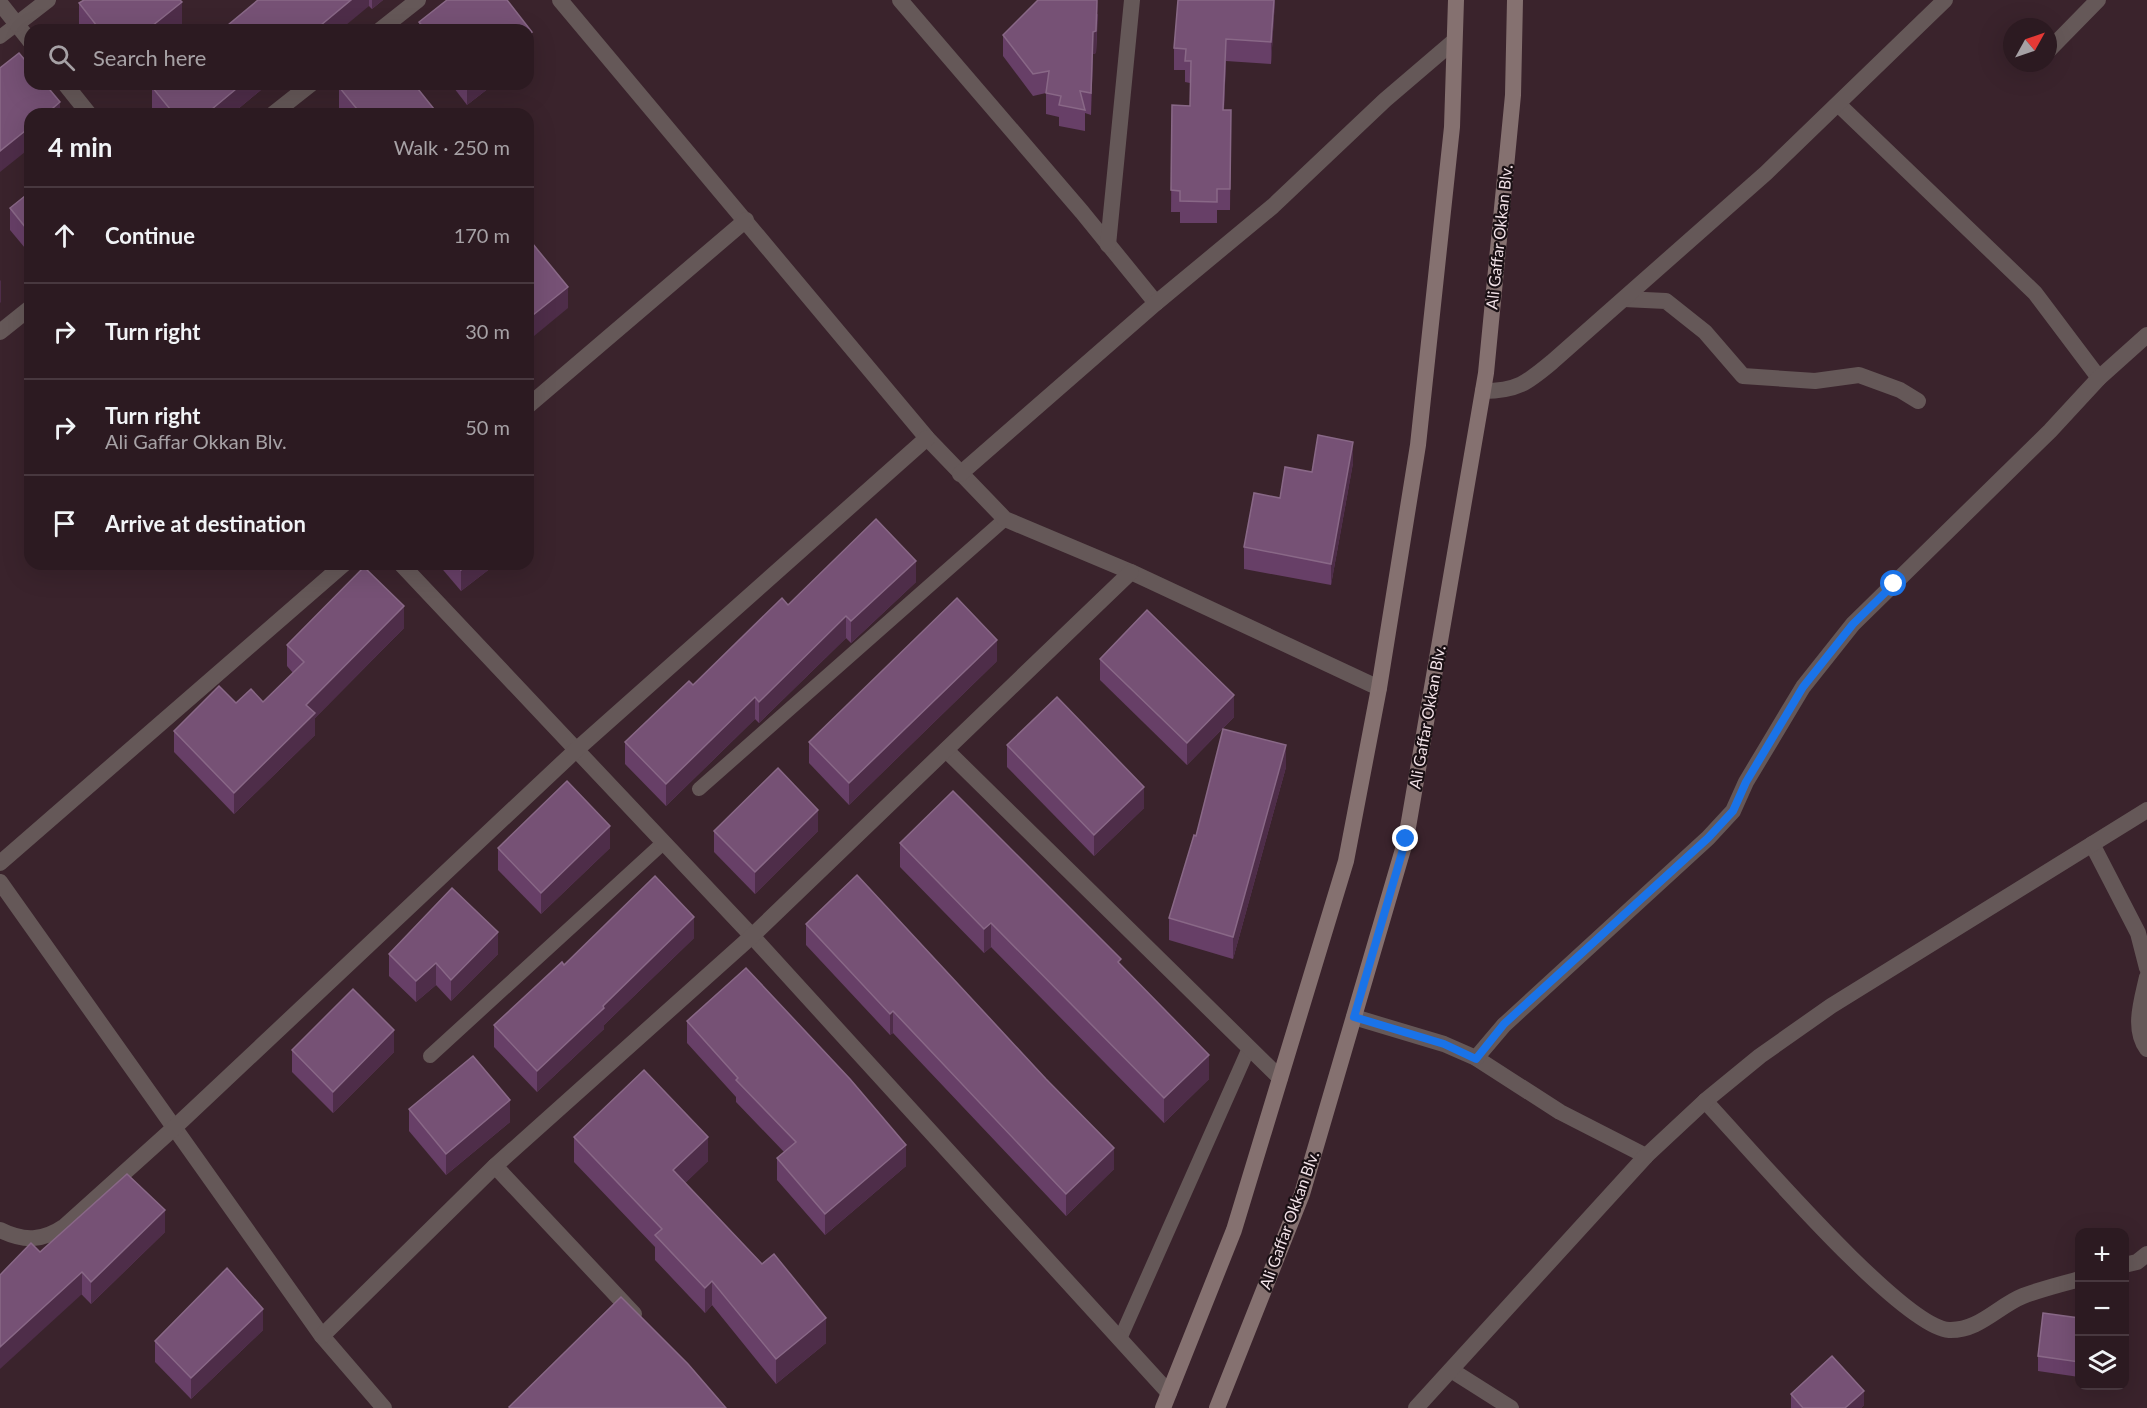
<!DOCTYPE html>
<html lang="en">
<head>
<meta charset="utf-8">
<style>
  body { margin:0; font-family:Lato,sans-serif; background:#34232a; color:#f1f3f6 }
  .controls { position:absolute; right:18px; bottom:18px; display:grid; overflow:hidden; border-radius:12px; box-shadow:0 6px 24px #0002 }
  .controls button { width:54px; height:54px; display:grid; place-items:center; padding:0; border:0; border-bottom:2px solid #48383f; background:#2c1a21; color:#f1f3f6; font:30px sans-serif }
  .compass { position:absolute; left:2003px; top:18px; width:54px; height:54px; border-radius:50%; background:#2c1a21; box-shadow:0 6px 24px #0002; rotate:50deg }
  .stop { position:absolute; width:18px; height:18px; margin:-14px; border:4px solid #1a73e8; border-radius:50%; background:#fff }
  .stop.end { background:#1a73e8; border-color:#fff; box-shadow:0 2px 6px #0008 }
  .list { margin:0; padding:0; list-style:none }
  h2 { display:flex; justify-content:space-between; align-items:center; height:78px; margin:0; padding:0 24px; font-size:26px }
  h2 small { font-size:20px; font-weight:400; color:#a6a1a5 }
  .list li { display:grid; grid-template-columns:39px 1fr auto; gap:18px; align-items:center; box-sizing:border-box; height:96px; padding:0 24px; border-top:2px solid #48383f }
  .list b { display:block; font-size:22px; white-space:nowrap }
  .list p { margin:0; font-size:20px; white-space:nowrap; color:#a6a1a5 }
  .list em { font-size:20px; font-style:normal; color:#a6a1a5 }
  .icon { flex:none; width:33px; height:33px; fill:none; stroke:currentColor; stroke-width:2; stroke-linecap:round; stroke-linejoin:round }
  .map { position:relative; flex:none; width:2147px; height:1408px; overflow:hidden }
  .search { position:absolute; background:#2c1a21; box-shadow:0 6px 24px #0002; left:24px; top:24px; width:510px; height:66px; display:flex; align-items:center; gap:15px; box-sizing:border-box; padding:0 21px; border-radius:18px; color:#a6a1a5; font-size:22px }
  .panel { position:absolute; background:#2c1a21; box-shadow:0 6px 24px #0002; left:24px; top:108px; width:510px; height:462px; border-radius:18px }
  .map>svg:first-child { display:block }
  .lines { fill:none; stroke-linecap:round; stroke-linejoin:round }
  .service { stroke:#655858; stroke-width:14 }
  .minor { stroke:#655858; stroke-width:16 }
  .tertiary { stroke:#655858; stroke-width:16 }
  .secondary { stroke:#857170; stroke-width:16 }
  .wall { fill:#673f67 }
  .shaded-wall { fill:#4e2d49 }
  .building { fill:#765175; stroke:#896887; stroke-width:1.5 }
  .route { stroke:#1a73e8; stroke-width:8 }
  .labels { text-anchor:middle; stroke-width:4.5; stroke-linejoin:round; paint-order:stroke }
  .street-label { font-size:16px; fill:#f3e3e9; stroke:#1a1014 }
</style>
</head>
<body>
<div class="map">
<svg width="2147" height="1408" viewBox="0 0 2147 1408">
  <rect width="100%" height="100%" fill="#3a232c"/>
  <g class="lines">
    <!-- service -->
    <g class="service">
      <polyline points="0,37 17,24"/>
      <polyline points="699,789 1005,519"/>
      <polyline points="430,1056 663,843"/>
      <polyline points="1120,1339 1249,1048"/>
    </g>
    <!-- minor -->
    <g class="minor">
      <polyline points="560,0 927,438 1005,519 1131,572 1379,688"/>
      <polyline points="900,0 1082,212 1156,303"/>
      <polyline points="0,3 30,41"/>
      <polyline points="17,24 48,0"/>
      <polyline points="380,30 418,0"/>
      <polyline points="2048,51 2098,0"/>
      <polyline points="65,84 89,114"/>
      <polyline points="1838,104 2035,293 2099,378"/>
      <polyline points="273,114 311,84"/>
      <polyline points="1108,245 1132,0"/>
      <polyline points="1624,299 1666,301 1705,332 1743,376 1815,381 1859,375 1900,390 1918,401"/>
      <polyline points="0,332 30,308"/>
      <path d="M1483,391C1517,391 1527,383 1552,362L1766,173L1945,0"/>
      <polyline points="528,406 746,220"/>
      <polyline points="960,474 1156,303 1273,206 1385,100 1454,41"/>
      <polyline points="401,564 752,936 1169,1393"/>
      <polyline points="946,750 1280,1078"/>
      <polyline points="2092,844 2138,933 2147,968"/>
      <polyline points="0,863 344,564"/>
      <polyline points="0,882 322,1336 384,1408"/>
      <path d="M2147,977C2142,1000 2132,1029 2147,1049"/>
      <polyline points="1354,1017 1444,1044 1476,1058 1560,1112 1646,1156"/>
      <polyline points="1476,1058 1504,1025 1708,838 1733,811 1746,782 1803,687 1853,624 2050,431 2099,378 2147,335"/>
      <path d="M1705,1101C1745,1143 1901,1327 1949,1330C1979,1331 1998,1306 2023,1296C2041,1289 2061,1284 2080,1279"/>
      <polyline points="495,1166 634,1314"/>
      <path d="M0,1230C24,1242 43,1241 65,1226L175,1127L575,751L927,438"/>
      <polyline points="2124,1265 2137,1262 2147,1254"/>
      <polyline points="322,1336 495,1166 752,936 1131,572"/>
      <polyline points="1451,1370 1511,1408"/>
    </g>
    <!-- tertiary -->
    <polyline class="tertiary" points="1416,1408 1646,1156 1705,1101 1760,1056 1831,1006 2147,810"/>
    <!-- secondary -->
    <g class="secondary">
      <polyline points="1163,1408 1234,1230 1346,861 1379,688 1418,445 1452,127 1456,0"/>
      <polyline points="1217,1408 1302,1194 1406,839 1486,373 1513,95 1515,0"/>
    </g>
  </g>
  <!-- wall -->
  <g class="wall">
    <polygon points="258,0 383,0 372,9 369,6"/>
    <polygon points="447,0 507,0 532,32 532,54 528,57 528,30 419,30 419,22"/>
    <polygon points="1275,0 1271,64 1226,61 1224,110 1231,110 1230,210 1217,210 1217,223 1180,223 1180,212 1171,212 1172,105 1190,106 1190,83 1185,82 1185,70 1174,70 1174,48"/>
    <polygon points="79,3 182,24 174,30 83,30 79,25"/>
    <polygon points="1098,14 1096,53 1093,54 1091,115 1085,113 1085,131 1059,126 1059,117 1046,114 1046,93 1033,96 1003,56 1003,35"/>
    <polygon points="156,84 268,84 232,114 156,114 152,109 152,87"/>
    <polygon points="451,84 494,84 467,105"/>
    <polygon points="339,87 438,114 344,114 339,108"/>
    <polygon points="30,192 30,254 10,230 10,208"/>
    <polygon points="1353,463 1331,585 1244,569 1244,547 1280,498"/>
    <polygon points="438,564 496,564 461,591"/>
    <polygon points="916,582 851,643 846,638 759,723 755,719 666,806 625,764 625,742 788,605"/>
    <polygon points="404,628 315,718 315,735 234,814 174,752 174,731 236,703 263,702 293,673 287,666 287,645"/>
    <polygon points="1100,659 1234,717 1187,765 1100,680"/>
    <polygon points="997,661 849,805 809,763 809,742"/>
    <polygon points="1007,745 1144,808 1094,856 1007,767"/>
    <polygon points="1286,767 1233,959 1169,940 1169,918 1196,836"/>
    <polygon points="714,831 818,831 755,894 714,852"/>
    <polygon points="900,843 1121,966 1209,1079 1164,1123 991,947 984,953 900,867"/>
    <polygon points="498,848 610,848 541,914 498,870"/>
    <polygon points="806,924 1114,1169 1066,1216 893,1033 890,1035 806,945"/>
    <polygon points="694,938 604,1025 604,1029 537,1092 494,1047 494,1025 564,965"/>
    <polygon points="389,954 498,954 451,1001 436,985 416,1002 389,976"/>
    <polygon points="687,1021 906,1166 825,1235 777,1180 777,1158 784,1152 736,1102 736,1097 687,1043"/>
    <polygon points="292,1050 394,1052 333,1113 292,1072"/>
    <polygon points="409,1109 510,1122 446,1175 409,1131"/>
    <polygon points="574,1137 708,1161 685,1183 826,1343 776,1384 712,1305 705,1313 655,1260 655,1247 574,1162"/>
    <polygon points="165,1232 91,1304 40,1252"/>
    <polygon points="2079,1318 2079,1377 2038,1371 2038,1356"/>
    <polygon points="263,1330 191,1399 155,1362 155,1341"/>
    <polygon points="1791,1394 1864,1405 1861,1408 1791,1408"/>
  </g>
  <!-- shaded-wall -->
  <g class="shaded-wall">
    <polygon points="351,0 369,0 369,6 340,30 315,30"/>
    <polygon points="372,0 383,0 372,9"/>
    <polygon points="1098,0 1096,53 1093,54 1091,115 1093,32"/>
    <polygon points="1274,0 1275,0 1271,64 1271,42"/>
    <polygon points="182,2 182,24 174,30 147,30"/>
    <polygon points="532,32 532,54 528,57 528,35"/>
    <polygon points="1226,39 1226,61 1223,132 1223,110"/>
    <polygon points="242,84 268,84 232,114 206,114"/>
    <polygon points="467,84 494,84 467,105"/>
    <polygon points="60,102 60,114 46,114"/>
    <polygon points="30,127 30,148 0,172 0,151"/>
    <polygon points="1,280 1,302 0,303 0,281"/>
    <polygon points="568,287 568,308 528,341 528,319"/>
    <polygon points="1353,442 1353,463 1331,585 1331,564"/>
    <polygon points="916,561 916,582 851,643 851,621"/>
    <polygon points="468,564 496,564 461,591 461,570"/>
    <polygon points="404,606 404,628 315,718 315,735 234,814 234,793 306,705"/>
    <polygon points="846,616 846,638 759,723 759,702"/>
    <polygon points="997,640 997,661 849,805 849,783"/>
    <polygon points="1234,695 1234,717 1187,765 1187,743"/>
    <polygon points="755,697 755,719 666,806 666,784"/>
    <polygon points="1286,745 1286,767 1233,959 1233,937"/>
    <polygon points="1144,787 1144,808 1094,856 1094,835"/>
    <polygon points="818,810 818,831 755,894 755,872"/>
    <polygon points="610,826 610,848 541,914 541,893"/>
    <polygon points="694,917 694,938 604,1025 604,1029 537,1092 537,1071"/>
    <polygon points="991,923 991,947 984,953 984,929"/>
    <polygon points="498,932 498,954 451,1001 451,980"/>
    <polygon points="436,963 436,985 416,1002 416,981"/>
    <polygon points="893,1011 893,1033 890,1035 890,1014"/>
    <polygon points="394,1030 394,1052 333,1113 333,1092"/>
    <polygon points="1209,1055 1209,1079 1164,1123 1164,1098"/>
    <polygon points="510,1100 510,1122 446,1175 446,1154"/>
    <polygon points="708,1137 708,1161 673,1195 673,1170"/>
    <polygon points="906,1145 906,1166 825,1235 825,1214"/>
    <polygon points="1114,1148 1114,1169 1066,1216 1066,1194"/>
    <polygon points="165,1210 165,1232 91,1304 91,1282"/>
    <polygon points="82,1272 82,1294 0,1369 0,1347"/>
    <polygon points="712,1281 712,1305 705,1313 705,1288"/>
    <polygon points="263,1309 263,1330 191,1399 191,1378"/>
    <polygon points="826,1318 826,1343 776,1384 776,1359"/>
    <polygon points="2128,1324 2128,1339 2124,1369 2124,1354"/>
    <polygon points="1864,1391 1864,1405 1861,1408 1845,1408"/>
  </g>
  <!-- building -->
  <g class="building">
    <polygon points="84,0 180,0 182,2 147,30 100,30 79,3"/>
    <polygon points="258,0 351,0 315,30 222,30"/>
    <polygon points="447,0 507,0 532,32 528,35 528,30 426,30 419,22"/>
    <polygon points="1038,0 1097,0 1096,31 1093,32 1091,93 1080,91 1085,110 1059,105 1061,96 1046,93 1049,71 1033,74 1003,35"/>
    <polygon points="1178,0 1274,0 1271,42 1226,39 1223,110 1231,110 1230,189 1217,189 1217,202 1180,201 1180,191 1171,190 1172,105 1190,106 1191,61 1185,61 1186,49 1174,48"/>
    <polygon points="19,53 30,66 30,84 45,84 60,102 46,114 30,114 30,127 0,151 0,68"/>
    <polygon points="156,84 242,84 206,114 174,114 152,87"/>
    <polygon points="343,84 414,84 438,114 361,114 339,87"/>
    <polygon points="30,192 30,233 10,208"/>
    <polygon points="528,238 568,287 528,319"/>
    <polygon points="1318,435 1353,442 1331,564 1244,547 1254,493 1280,498 1285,467 1312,472"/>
    <polygon points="876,519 916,561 851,621 846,616 759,702 755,697 666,784 625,742 689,681 693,685 782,598 788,605"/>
    <polygon points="457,564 468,564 461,570"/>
    <polygon points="364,567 404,606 306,705 315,713 234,793 174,731 219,686 236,703 251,689 263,702 304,662 287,645"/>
    <polygon points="957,598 997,640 849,783 809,742"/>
    <polygon points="1147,610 1234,695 1187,743 1100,659"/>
    <polygon points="1057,697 1144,787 1094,835 1007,745"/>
    <polygon points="1223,729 1286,745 1233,937 1169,918 1194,835 1196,836"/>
    <polygon points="778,768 818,810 755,872 714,831"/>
    <polygon points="567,781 610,826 541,893 498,848"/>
    <polygon points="953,791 1121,959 1118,962 1209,1055 1164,1098 991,923 984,929 900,843"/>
    <polygon points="857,875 1046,1079 1114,1148 1066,1194 893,1011 890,1014 806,924"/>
    <polygon points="655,876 694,917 603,1006 604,1008 537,1071 494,1025 562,962 564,965"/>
    <polygon points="452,888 498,932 451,980 436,963 416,981 389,954"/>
    <polygon points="746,968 850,1079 906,1145 825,1214 777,1158 796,1142 736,1080 738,1078 687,1021"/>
    <polygon points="353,989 394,1030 333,1092 292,1050"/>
    <polygon points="473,1056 510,1100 446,1154 409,1109"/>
    <polygon points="644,1070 708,1137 673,1170 762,1264 774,1254 826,1318 776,1359 712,1281 705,1288 655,1235 662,1229 574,1137"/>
    <polygon points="127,1174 165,1210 91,1282 82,1272 0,1347 0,1275 31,1243 40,1252"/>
    <polygon points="227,1268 263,1309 191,1378 155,1341"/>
    <polygon points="621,1297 688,1364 726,1408 510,1408 509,1407"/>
    <polygon points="2043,1313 2079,1318 2079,1362 2038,1356"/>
    <polygon points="2124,1324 2128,1324 2124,1354"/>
    <polygon points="1832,1356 1864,1391 1845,1408 1803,1408 1791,1394"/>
  </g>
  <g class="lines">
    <!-- route -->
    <polyline class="route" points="1406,839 1354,1017 1444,1044 1476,1059 1504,1024 1708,838 1733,811 1746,782 1803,687 1853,624 1894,584"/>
  </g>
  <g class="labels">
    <!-- street labels -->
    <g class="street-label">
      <text transform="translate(1499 237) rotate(-84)" y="6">Ali Gaffar Okkan Blv.</text>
      <text transform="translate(1427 717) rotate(-80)" y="6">Ali Gaffar Okkan Blv.</text>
      <text transform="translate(1289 1220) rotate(-70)" y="6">Ali Gaffar Okkan Blv.</text>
    </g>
  </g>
</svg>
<div class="controls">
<button>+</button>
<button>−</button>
<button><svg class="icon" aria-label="layers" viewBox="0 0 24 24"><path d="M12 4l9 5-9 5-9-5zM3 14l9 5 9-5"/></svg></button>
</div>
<svg class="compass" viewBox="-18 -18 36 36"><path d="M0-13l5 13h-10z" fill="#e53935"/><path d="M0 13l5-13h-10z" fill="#a6a1a5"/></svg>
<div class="stop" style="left:1894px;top:584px"></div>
<div class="stop end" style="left:1406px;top:839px"></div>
<div class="search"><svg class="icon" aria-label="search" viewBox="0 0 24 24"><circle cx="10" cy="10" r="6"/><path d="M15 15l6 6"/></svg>Search here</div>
<section class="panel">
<h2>4 min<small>Walk · 250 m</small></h2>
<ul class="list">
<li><svg class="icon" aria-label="ahead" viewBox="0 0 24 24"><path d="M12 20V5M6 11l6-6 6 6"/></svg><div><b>Continue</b></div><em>170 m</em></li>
<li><svg class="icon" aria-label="right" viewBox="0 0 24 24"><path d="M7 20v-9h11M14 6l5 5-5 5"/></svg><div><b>Turn right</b></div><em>30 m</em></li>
<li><svg class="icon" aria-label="right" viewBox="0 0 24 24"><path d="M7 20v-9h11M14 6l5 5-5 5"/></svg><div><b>Turn right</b><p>Ali Gaffar Okkan Blv.</p></div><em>50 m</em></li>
<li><svg class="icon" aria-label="arrive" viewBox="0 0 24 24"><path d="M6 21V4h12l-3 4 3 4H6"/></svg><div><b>Arrive at destination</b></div></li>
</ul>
</section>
</div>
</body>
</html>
